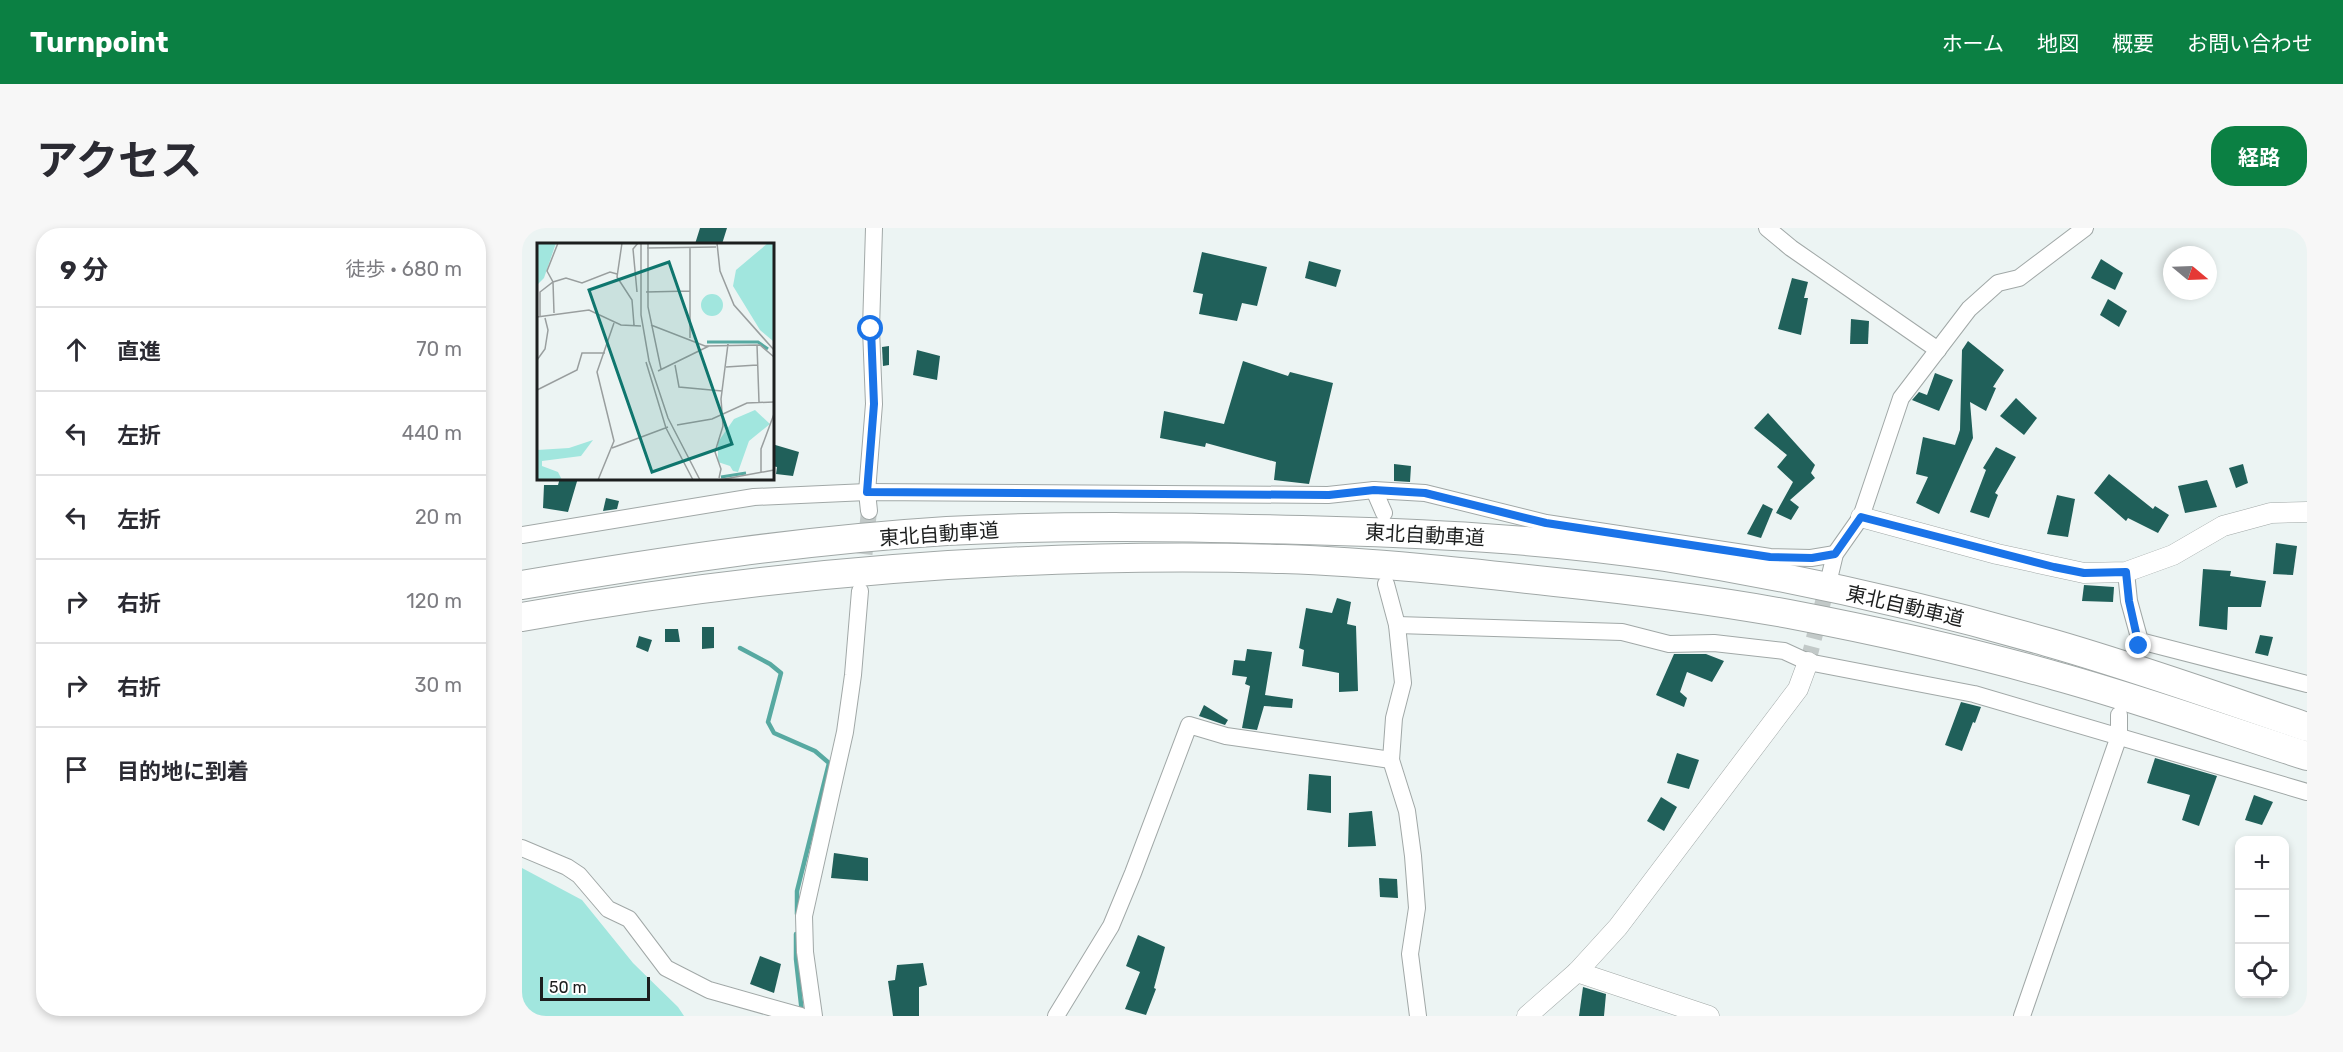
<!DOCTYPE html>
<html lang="ja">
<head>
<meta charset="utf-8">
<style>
  body { margin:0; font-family:Rubik,"Noto Sans JP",sans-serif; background:#f7f7f7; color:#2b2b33 }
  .controls { position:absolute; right:18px; bottom:18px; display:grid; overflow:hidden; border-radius:12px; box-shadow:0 3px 9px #0003 }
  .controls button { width:54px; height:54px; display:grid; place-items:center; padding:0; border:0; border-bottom:2px solid #e1e1e2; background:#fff; color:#2b2b33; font:30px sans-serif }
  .compass { position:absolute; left:1641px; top:18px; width:54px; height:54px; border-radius:50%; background:#fff; box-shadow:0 3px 9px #0003; rotate:109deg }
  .scale { position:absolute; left:18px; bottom:15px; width:110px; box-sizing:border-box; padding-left:6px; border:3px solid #1c1e1e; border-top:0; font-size:16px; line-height:21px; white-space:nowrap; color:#1c1e1e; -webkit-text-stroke:4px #fff; paint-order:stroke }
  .stop { position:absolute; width:18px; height:18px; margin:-14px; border:4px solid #1a73e8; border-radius:50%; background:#fff }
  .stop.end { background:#1a73e8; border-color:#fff; box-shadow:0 2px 6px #0008 }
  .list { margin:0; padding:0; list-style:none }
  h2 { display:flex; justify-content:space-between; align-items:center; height:78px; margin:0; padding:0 24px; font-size:26px }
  h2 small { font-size:20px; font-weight:400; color:#7c7c81 }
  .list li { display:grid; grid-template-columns:39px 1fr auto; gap:18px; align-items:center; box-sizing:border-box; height:84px; padding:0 24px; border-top:2px solid #e1e1e2 }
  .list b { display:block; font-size:22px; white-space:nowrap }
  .list em { font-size:20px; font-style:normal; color:#7c7c81 }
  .icon { flex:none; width:33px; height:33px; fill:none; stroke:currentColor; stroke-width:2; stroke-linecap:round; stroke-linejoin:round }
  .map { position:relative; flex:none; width:1785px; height:788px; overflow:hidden; border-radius:24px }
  header { display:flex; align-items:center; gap:36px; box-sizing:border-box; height:84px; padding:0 30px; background:#0b8043; color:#fff }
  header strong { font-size:28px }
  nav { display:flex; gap:33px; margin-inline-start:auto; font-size:21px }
  .intro { display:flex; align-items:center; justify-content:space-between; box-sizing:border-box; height:144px; padding:0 36px }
  h1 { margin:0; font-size:42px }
  .button { padding:15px 27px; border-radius:24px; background:#0b8043; color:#fff; font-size:21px; font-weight:700 }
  main { display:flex; gap:36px; padding:0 36px }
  aside { flex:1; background:#fff; border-radius:24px; box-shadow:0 3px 9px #0003 }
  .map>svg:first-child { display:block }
  .green { fill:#a1e6de }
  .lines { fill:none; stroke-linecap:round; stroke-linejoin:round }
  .stream { stroke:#57a9a1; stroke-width:4.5 }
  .building { fill:#20605a }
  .minor-tunnel { stroke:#c2c9c8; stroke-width:16; stroke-dasharray:16 8; stroke-linecap:butt }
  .minor-casing { stroke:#a1a8a7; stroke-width:18 }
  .tertiary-casing { stroke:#a1a8a7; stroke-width:21 }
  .motorway-casing { stroke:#a1a8a7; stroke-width:30 }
  .minor { stroke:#fff; stroke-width:16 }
  .tertiary { stroke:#fff; stroke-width:20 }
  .motorway { stroke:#fff; stroke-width:28 }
  .route { stroke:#1a73e8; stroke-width:8 }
  .labels { text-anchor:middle; stroke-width:6; stroke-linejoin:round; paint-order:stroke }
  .street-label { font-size:20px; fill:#1c1e1e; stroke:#fff }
  .inset-river { fill:none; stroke:#57a9a1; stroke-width:3 }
  .inset-road { fill:none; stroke:#999e9e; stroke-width:1.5 }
  .view { fill:#0f766e; fill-opacity:0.15; stroke:#0f766e; stroke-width:3 }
  .inset-edge { fill:none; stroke:#1c1e1e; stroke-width:3 }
</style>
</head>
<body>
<header>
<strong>Turnpoint</strong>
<nav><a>ホーム</a><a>地図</a><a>概要</a><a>お問い合わせ</a></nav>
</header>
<div class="intro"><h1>アクセス</h1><a class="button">経路</a></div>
<main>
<aside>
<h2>9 分<small>徒歩 · 680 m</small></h2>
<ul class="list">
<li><svg class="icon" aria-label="ahead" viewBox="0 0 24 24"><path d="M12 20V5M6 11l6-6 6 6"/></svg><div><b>直進</b></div><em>70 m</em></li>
<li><svg class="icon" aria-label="left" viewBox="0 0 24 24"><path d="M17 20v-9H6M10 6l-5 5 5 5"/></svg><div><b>左折</b></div><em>440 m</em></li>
<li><svg class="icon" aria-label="left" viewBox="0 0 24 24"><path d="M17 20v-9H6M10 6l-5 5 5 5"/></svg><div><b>左折</b></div><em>20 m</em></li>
<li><svg class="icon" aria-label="right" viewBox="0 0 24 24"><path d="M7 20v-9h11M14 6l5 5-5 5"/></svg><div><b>右折</b></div><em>120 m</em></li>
<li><svg class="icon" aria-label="right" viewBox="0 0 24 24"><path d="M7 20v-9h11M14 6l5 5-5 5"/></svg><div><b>右折</b></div><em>30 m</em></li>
<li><svg class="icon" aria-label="arrive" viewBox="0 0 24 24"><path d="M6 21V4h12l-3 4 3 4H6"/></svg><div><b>目的地に到着</b></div></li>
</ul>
</aside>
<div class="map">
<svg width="1785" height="788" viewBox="0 0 1785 788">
  <rect width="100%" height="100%" fill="#ecf4f3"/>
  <!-- green -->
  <polygon class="green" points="0,640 60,672 111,735 156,779 162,788 0,788"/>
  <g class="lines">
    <!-- stream -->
    <g class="stream">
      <polyline points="218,420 248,436 259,445 246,494 252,505 293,523 307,535 275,663 275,686"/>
      <polyline points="274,706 274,731 280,785"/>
    </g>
  </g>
  <!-- building -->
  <g class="building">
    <polygon points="178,0 205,0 200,16 173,16"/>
    <polygon points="680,24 745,39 735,78 720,75 715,93 677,86 681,66 671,64"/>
    <polygon points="1579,31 1601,45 1593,62 1569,50"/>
    <polygon points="787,33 819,42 814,59 783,50"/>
    <polygon points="1270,50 1286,54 1282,70 1286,70 1279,107 1256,101"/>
    <polygon points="1586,71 1605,83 1597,99 1578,87"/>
    <polygon points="1329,91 1347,93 1346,116 1328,116"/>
    <polygon points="1446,113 1482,142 1471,159 1474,160 1464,183 1448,174 1451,210 1417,286 1394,275 1406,249 1394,246 1401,209 1433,217 1438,202 1440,122"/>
    <polygon points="367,118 367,137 361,138 360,119"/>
    <polygon points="395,122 418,128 415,152 391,147"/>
    <polygon points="721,133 766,148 768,144 811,155 787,256 752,252 754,234 684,215 683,219 638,210 642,183 702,196"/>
    <polygon points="1413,145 1431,152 1417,183 1390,172 1397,164 1405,167"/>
    <polygon points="1494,170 1515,190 1502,207 1478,188"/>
    <polygon points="1246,185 1293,237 1289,245 1293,250 1268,272 1277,279 1269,292 1254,285 1271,254 1255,239 1265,227 1232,200"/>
    <polygon points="250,216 277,224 271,248 254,246 255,239 250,238"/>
    <polygon points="1474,219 1494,229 1473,265 1476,267 1467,290 1448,284 1464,242 1461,240"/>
    <polygon points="872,236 889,238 888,254 872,253"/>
    <polygon points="1721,236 1726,255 1714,260 1707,240"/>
    <polygon points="1587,246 1631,281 1633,278 1647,287 1636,305 1606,290 1604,293 1572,265"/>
    <polygon points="38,250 56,250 46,284 21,280 22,257 36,257"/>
    <polygon points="1685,252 1695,279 1663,285 1656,258"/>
    <polygon points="1535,267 1553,271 1546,309 1525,306"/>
    <polygon points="84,270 97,273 95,281 81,283"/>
    <polygon points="1241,276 1251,281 1239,310 1225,306"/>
    <polygon points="1754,315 1775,318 1771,347 1751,346"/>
    <polygon points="1681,341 1709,343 1708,348 1744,353 1739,379 1706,379 1705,402 1677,398"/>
    <polygon points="1562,357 1592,359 1591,374 1560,373"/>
    <polygon points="815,370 829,374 825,396 834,398 836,463 817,464 817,445 780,438 782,422 777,420 784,380 810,385"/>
    <polygon points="180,399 192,399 192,420 180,421"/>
    <polygon points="143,401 156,401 158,414 143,414"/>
    <polygon points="1738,407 1751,409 1746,428 1733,425"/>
    <polygon points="117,408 130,412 126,424 114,419"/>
    <polygon points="725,421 750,424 743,467 771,471 770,480 742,478 735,502 720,500 728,458 723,456 725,449 710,447 712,432 723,433"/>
    <polygon points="1152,426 1184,426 1202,433 1190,454 1165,444 1158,464 1165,470 1162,479 1134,467"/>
    <polygon points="1439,474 1459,479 1453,495 1451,494 1440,523 1423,517"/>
    <polygon points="682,477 706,492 703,497 677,488"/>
    <polygon points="1155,525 1177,532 1167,561 1145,555"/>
    <polygon points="1633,530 1695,548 1677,598 1660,592 1668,567 1625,555"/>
    <polygon points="787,546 809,548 809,585 785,582"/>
    <polygon points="1732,567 1751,574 1740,597 1723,592"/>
    <polygon points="1139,569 1155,579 1142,603 1125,593"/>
    <polygon points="850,583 854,618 826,619 827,585"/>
    <polygon points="312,625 346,630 346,653 309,650"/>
    <polygon points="857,650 875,651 876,670 858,669"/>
    <polygon points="616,707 643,719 632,760 634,761 624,787 603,781 618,744 604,738"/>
    <polygon points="238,728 259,736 252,765 228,756"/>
    <polygon points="401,735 405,757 397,759 397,788 371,788 366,753 373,752 375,737"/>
    <polygon points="1061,759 1084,766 1082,788 1057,788"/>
  </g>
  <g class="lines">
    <!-- minor-tunnel -->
    <g class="minor-tunnel">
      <polyline points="340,350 347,283"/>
      <polyline points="1286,434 1307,350"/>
    </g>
    <!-- minor casing -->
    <g class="minor-casing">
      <g id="minor">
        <polyline points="1245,0 1269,20 1416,122"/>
        <polyline points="852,262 862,285"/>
        <polyline points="347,283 345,264 352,176 349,101 352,0"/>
        <polyline points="0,307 232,269 345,264 806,267 852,262 903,265 1024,295 1248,329 1289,330 1313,326"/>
        <polyline points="1604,344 1607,373 1618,413"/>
        <polyline points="1308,347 1313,326 1339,289 1379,170 1447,81 1476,55 1497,50 1563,0"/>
        <polyline points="864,356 875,397 881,455 872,490 869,532 885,583 891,628 895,680 888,726 896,788"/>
        <polyline points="875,397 1100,404 1147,416 1192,415 1262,423 1286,434 1452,466 1785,564"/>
        <polyline points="1617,418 1618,413 1785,456"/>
        <polyline points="0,620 45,639 57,647 86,681 107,691 144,740 187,762 279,788"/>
        <polyline points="292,788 283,724 282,688 323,504 331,447 338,363"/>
        <polyline points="534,788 589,698 611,645 667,497 704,508 869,532"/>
        <polyline points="1500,788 1597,508 1597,487"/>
      </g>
    </g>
    <!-- tertiary casing -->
    <g class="tertiary-casing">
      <g id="tertiary">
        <polyline points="1339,289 1475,326 1562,345 1604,344 1651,327 1701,298 1749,285 1785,284"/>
        <polyline points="1055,744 1187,788"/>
        <polyline points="1005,788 1055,744 1096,699 1276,461 1286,434"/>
      </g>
    </g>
    <!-- motorway casing -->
    <g class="motorway-casing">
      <g id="motorway">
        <path d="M0,357C141,333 282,312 425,303C543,297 662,299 780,302C901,305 1023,311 1143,329C1272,349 1400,378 1525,414C1613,439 1699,470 1785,499"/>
        <path d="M0,389C251,344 506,324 761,331C852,334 943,344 1033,354C1111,362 1190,372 1267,386C1356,403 1446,423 1534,448C1618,471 1701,501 1785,528"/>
      </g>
    </g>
    <!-- minor -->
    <use href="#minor" class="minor"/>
    <!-- tertiary -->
    <use href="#tertiary" class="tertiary"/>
    <!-- motorway -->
    <use href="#motorway" class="motorway"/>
  </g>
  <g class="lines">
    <!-- route -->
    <polyline class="route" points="349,101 352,176 345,264 807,267 852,262 903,265 1024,295 1248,329 1290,330 1313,326 1339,289 1532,339 1562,345 1604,344 1607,373 1617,418"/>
  </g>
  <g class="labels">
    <!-- street labels -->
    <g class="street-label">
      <text transform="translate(417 306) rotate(-4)" y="7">東北自動車道</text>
      <text transform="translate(903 307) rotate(3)" y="7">東北自動車道</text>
      <text transform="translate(1383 378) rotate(13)" y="7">東北自動車道</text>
    </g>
  </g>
  <!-- overview -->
  <g transform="translate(15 15)">
    <rect width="237" height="237" fill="#ecf4f3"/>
    <path d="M0,0H19L7,35L0,42ZM231,0H237L236,98L223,87L196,43L199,27ZM164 62a11 11 0 1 1 22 0a11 11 0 1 1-22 0ZM218,167L233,181L212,198L201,229L196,228L193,223L181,219V199L197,176ZM56,197L44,213L5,218V223L21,229L25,237H0V207L32,205Z" fill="#a1e6de"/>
    <path class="inset-river" d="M170,99H221L231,106M184,234L209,230"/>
    <path class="inset-road" d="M85,0L80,34L95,57L97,82M104,0V72L112,118L131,175L163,237M111,0V64L124,126M180,0L183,28L197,62L237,107M110,5L179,4M153,5V95M100,49L96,6L101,0M109,49L153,48M17,70L16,39L10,28L21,0M0,74L52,67L84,82L104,83M3,74V49L16,39L29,35L45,40L73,29L80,31M114,82L168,103L223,102L237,114M220,102L222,159M0,117L8,106L11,87L8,75M109,119L129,185L156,237M138,122L142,144L185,148M189,124L220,122M121,128L172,103M0,147L40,127L45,110H68M140,182L175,176L210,160L237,159M75,205L131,184M224,229V206L237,171M182,235L184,226L178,209L186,183L184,156L191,101M61,237L77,198L60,129L77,80M182,237L237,227"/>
    <path class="view" d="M132,19L195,201L115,229L52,47Z"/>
    <rect width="237" height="237" class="inset-edge"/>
  </g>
</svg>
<div class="controls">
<button>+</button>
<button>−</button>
<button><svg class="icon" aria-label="locate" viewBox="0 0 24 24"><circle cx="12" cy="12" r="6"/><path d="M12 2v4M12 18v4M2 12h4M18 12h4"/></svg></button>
</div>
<svg class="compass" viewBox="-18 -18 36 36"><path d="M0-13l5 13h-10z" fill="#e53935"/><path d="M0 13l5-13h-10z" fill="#7c7c81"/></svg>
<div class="scale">50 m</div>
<div class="stop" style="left:349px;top:101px"></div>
<div class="stop end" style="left:1617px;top:418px"></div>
</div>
</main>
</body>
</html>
